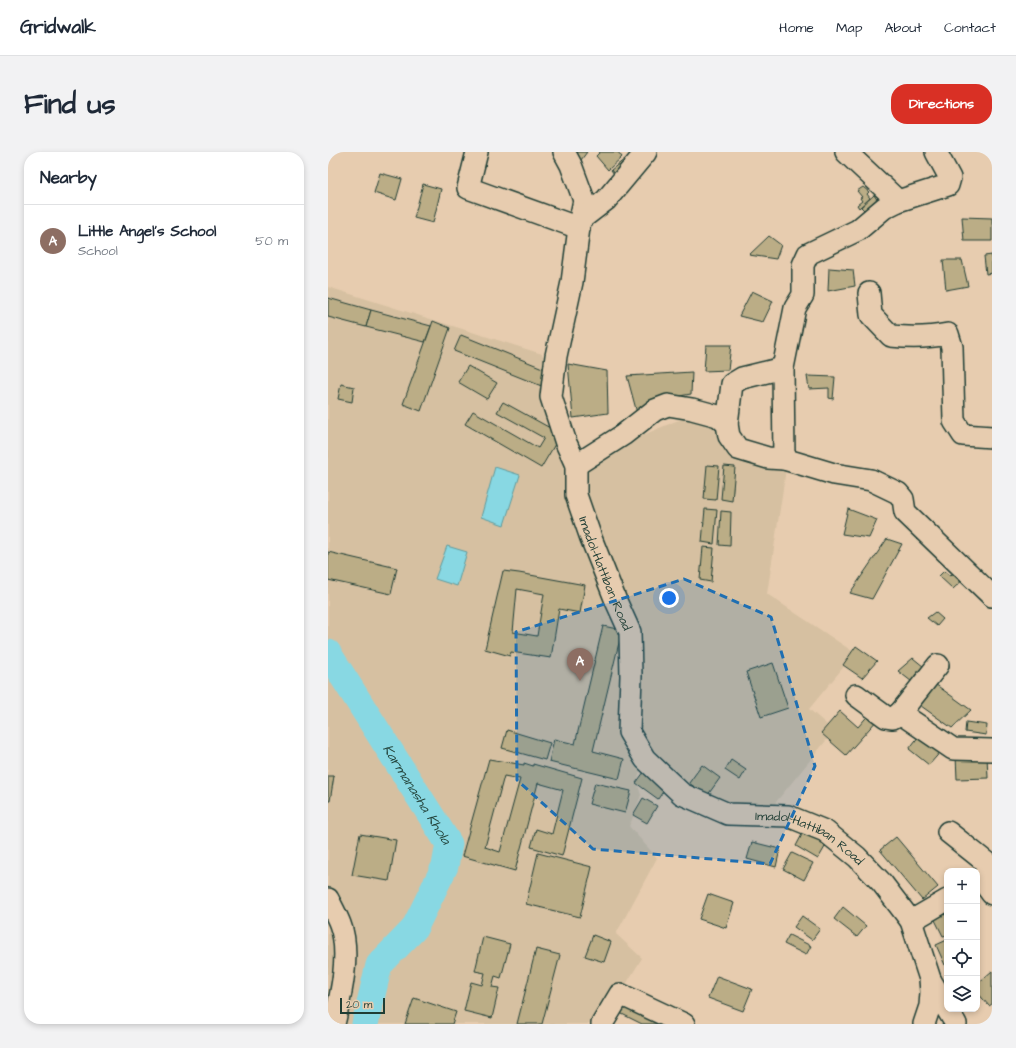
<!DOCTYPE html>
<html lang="en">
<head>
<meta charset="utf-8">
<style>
  body { margin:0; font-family:"Architects Daughter",sans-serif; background:#f2f2f3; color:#1f2937 }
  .controls { position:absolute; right:12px; bottom:12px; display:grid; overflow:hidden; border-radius:8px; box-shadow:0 2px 6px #0003 }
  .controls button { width:36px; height:36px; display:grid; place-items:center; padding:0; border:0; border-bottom:1px solid #e0e1e3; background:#fff; color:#1f2937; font:20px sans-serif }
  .scale { position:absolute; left:12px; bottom:10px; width:45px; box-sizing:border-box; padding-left:4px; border:2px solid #1f3d34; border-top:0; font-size:11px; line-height:14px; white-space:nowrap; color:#1f3d34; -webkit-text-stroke:3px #e7ccaf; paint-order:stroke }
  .you { position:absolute; left:341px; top:446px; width:14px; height:14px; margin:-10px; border:3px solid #fff; border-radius:50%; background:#1a73e8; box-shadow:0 0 0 6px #1a73e833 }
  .badge { display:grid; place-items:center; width:26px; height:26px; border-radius:50%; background:#d93025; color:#fff; font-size:13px; font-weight:700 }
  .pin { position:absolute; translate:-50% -33px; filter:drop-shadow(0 1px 2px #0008) }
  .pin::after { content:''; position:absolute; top:21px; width:14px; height:12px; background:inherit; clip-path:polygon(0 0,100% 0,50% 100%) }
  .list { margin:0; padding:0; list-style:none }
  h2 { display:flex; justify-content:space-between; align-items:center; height:52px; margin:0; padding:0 16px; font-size:17px }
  h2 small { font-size:13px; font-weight:400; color:#747a83 }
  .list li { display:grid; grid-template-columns:26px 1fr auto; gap:12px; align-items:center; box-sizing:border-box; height:72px; padding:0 16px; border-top:1px solid #e0e1e3 }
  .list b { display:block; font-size:15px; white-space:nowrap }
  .list p { margin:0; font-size:13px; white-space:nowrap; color:#747a83 }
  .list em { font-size:13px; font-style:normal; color:#747a83 }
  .icon { flex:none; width:22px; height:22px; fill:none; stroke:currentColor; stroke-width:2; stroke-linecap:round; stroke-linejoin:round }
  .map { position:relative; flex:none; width:664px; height:872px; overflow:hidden; border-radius:16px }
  header { display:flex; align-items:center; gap:24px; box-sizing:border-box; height:56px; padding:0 20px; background:#fff; border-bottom:1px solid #e0e1e3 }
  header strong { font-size:19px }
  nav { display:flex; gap:22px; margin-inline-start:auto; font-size:14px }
  .intro { display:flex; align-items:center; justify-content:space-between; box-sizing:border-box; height:96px; padding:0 24px }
  h1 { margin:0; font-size:28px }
  .button { padding:10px 18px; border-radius:16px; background:#d93025; color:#fff; font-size:14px; font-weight:700 }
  main { display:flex; gap:24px; padding:0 24px }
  aside { flex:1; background:#fff; border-radius:16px; box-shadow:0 2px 6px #0003 }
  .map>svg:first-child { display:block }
  .built { fill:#d6c0a1 }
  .water { fill:#88d8e3; stroke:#5e9a9d }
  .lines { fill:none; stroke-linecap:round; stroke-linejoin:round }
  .river { stroke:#88d8e3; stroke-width:27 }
  .building { fill:#bbad86; stroke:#1f3d34; fill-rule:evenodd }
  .minor-casing { stroke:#1f3d34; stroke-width:24 }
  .minor { stroke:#e7ccaf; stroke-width:21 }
  .marked { fill:#1f6fb2; fill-opacity:0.2; stroke:#1f6fb2; stroke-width:3; stroke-dasharray:8 5; stroke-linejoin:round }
  .labels { text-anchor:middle; stroke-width:3; stroke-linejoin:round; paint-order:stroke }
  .street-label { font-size:13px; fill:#1f3d34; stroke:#e7ccaf }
  .water-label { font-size:14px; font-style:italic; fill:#24453d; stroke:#e7ccaf }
</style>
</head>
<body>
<header>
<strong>Gridwalk</strong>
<nav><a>Home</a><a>Map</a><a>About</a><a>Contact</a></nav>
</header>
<div class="intro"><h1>Find us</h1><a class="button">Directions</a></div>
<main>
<aside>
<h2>Nearby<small></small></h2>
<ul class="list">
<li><span class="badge" style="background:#8d6e63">A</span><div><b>Little Angel's School</b><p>School</p></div><em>50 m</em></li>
</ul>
</aside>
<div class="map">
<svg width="664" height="872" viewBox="0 0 664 872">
  <rect width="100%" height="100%" fill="#e7ccaf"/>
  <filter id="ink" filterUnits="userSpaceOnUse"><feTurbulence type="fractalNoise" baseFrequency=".025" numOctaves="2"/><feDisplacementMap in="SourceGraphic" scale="8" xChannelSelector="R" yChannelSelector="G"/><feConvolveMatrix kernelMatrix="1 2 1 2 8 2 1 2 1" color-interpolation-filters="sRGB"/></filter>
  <g filter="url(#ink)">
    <!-- built -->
    <polygon class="built" points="0,135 214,202 228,219 229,249 251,310 379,256 458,317 439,442 527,501 481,557 506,579 443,656 390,657 361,637 332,606 315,608 309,630 313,643 305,665 301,674 329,706 288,782 314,806 274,872 0,872"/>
    <!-- water -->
    <g class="water">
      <polygon points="167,315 192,323 176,373 153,365"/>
      <polygon points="119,394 139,400 129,434 107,427"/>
    </g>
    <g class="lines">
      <!-- river -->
      <path class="river" id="s1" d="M0,501L121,692L117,714L86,777L51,813L37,872"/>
    </g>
    <!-- building -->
    <g class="building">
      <polygon points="245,0 259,0 253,8 244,1"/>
      <polygon points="272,0 290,0 294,5 280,18 268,4"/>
      <polygon points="297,7 300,11 286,22 283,18"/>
      <polygon points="52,21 74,27 68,48 46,41"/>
      <polygon points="95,32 113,37 105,71 86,66"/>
      <polygon points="535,35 541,40 539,42 542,46 531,56 529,53 534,49 532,46 534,45 529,39"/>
      <polygon points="546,43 552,52 539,61 533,55"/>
      <polygon points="634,65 664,66 664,89 636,89"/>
      <polygon points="441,84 453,93 448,107 421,103"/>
      <polygon points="664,103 664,121 658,122 656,104"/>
      <polygon points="615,108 634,108 640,134 618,138"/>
      <polygon points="501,116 525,118 527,134 500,139"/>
      <polygon points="424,139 445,149 435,170 411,164"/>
      <polygon points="0,146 43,158 38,175 0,165"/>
      <polygon points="43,158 103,174 97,190 38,175"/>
      <polygon points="105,169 122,176 93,259 75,252"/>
      <polygon points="133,183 222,219 216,235 126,199"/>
      <polygon points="378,193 403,193 400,218 376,219"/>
      <polygon points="240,212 279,219 280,261 245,266"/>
      <polygon points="140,214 169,231 159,247 130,230"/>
      <polygon points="364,220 363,242 328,248 309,261 299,224"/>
      <polygon points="479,224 507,225 505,247 501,246 501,236 481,237"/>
      <polygon points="13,232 26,235 24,250 10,247"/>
      <polygon points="175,250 233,282 213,316 137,272 145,259 210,296 216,286 169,260"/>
      <polygon points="379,313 391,314 388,348 376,347"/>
      <polygon points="396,314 407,315 404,349 393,347"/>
      <polygon points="377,357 389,358 386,392 374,390"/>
      <polygon points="520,357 549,368 541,386 514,382"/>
      <polygon points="393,359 403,360 402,394 391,393"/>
      <polygon points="559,387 574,392 544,447 522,441"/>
      <polygon points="375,395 386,396 383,430 372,428"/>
      <polygon points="0,400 69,416 63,442 0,428"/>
      <path d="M175,419L191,421L257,433L252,461L231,457L223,506L183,500L182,504L157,497ZM189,437L216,442L209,484L185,480Z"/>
      <polygon points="616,419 622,424 626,420 639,424 625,437 611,424"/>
      <polygon points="607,460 615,467 609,474 599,466"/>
      <polygon points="275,474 294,478 265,599 296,607 291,627 221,610 226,587 247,592"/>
      <polygon points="528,494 549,509 534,526 515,513"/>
      <polygon points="585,506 601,519 588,533 570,519"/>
      <polygon points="445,511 460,556 433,565 418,520"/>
      <polygon points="600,527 643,558 624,576 586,549"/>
      <polygon points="512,559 530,575 543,560 550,567 518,603 493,581"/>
      <polygon points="638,570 659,573 658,583 637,580"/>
      <polygon points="179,578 222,591 217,608 174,596"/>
      <polygon points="594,580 615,597 601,613 581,597"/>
      <polygon points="628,604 659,604 660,626 629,627"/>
      <path d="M161,607L196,613V611L205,614V612L254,626L234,704L203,695L208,677L224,682L235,638L210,631L187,719L134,704ZM176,624L192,627L172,700L157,695Z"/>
      <polygon points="403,608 418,618 412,628 397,618"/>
      <polygon points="374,613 392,626 379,644 361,631"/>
      <polygon points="319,616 340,632 330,647 308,631"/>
      <polygon points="0,624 6,624 2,649 0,649"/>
      <polygon points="267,631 303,639 297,661 261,652"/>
      <polygon points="315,646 329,654 319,671 305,663"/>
      <polygon points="478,675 501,688 490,707 468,694"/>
      <polygon points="32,682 68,688 61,729 24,723"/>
      <polygon points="568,685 610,735 594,748 552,698"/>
      <polygon points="424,690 452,697 448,715 419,707"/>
      <polygon points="210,701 264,715 252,765 198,752"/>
      <polygon points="464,701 485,711 476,728 455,717"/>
      <polygon points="380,742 406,751 398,776 371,767"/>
      <polygon points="515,755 538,774 529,785 506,767"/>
      <polygon points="619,757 619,783 615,784 605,764"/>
      <polygon points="474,764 492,777 484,788 466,775"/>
      <polygon points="265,783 283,790 276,810 257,804"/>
      <polygon points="461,783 483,794 478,803 456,792"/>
      <polygon points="155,785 182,792 173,826 167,824 164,835 171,836 164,866 136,859 143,830 154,833 157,821 147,819"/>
      <polygon points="619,788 619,812 617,813 608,793"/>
      <polygon points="208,797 232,803 214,872 189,872"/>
      <polygon points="664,819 664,852 661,854 649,840 649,832"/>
      <polygon points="389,824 424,837 415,859 380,846"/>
      <polygon points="86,846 128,860 124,872 77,872"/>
      <polygon points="298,849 346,872 314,872 292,861"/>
    </g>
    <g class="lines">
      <!-- minor casing -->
      <g class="minor-casing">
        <g id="minor">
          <polyline points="149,0 140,36 251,76"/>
          <polyline points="236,0 243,13 256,48 252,68"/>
          <path id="s2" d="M318,0L278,48L252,68L244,130L228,204L223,245L238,291L248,313V343L263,386L288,449L302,480L303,524L301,580L317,607L354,642L400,662L460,664L497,679L529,705L554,731L583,769L602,827L603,840L602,854L596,872"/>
          <polyline points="518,0 570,49"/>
          <path d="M541,141L543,163L563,184C583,186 600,186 620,182L624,195L626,269L635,283L664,285"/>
          <polyline points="399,272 404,232 414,226 455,216"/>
          <polyline points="456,307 455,216 467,156 475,143 475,113 480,102 530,78 556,56 570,49 620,33 622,26 608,0"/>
          <polyline points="248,313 295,283 327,258 340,253 364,257 390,264 399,272 401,284 410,297 440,306 456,307 506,322 543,328 570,341 575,347 577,360 664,444"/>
          <polyline points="528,543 558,565 565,566 572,561 625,597 664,598"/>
          <polyline points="572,561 610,513"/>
          <polyline points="620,680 664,715"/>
          <polyline points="653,727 664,742"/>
          <polyline points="649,730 664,717"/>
          <path d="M0,747C4,755 9,764 12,772C23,800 13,843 6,872"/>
          <polyline points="583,769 619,748"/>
          <polyline points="603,829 619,856"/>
          <polyline points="619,857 628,872"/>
          <polyline points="274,872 292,842 356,872"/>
        </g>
      </g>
      <!-- minor -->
      <use href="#minor" class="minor"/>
    </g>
  </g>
  <!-- marked area -->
  <path class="marked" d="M356,427L443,465L487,614L442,712L265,697L189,628L188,480Z"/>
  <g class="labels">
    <!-- street labels -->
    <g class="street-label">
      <text dy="5" stroke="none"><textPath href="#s2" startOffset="461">Imadol-Hattiban Road</textPath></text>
      <text dy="5" stroke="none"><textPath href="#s2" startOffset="845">Imadol-Hattiban Road</textPath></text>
    </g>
    <!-- water labels -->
    <g class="water-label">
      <text dy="5" stroke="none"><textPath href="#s1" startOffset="167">Karmanasha Khola</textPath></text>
    </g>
  </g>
</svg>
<div class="controls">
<button>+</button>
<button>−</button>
<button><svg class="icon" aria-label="locate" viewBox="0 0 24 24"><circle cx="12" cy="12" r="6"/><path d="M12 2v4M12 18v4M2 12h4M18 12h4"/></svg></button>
<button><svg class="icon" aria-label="layers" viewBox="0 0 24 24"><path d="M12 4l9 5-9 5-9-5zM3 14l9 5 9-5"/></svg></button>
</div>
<div class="scale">20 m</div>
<div class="you"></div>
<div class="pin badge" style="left:252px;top:529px;background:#8d6e63">A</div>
</div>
</main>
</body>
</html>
